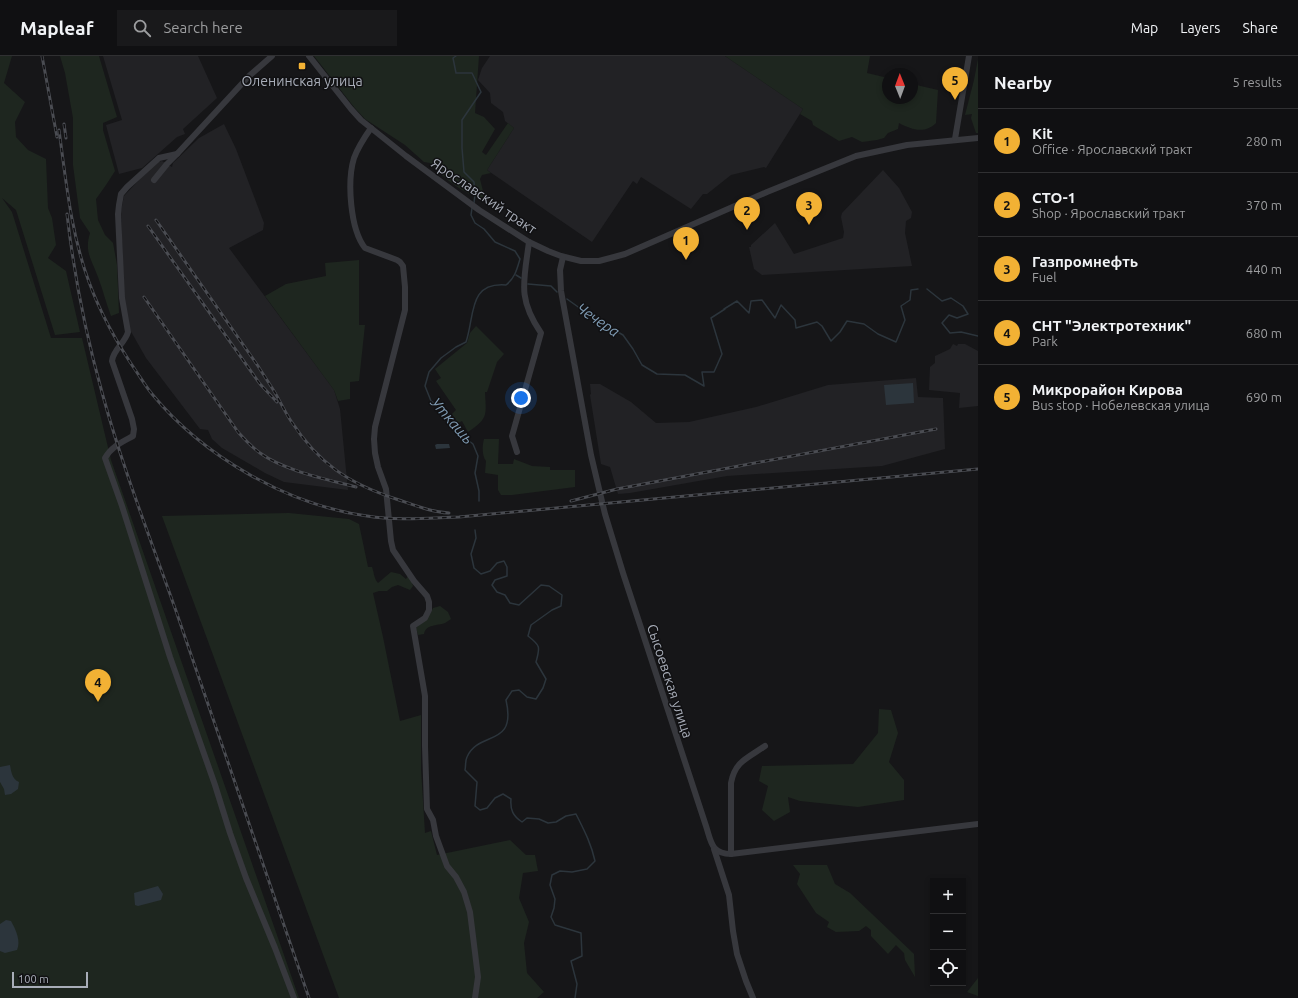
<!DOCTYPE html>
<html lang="en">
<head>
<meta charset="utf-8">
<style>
  body { margin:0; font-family:Ubuntu,sans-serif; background:#19191b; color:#f1f3f6 }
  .controls { position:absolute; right:12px; bottom:12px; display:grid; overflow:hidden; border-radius:0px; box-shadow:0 2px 6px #0003 }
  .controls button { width:36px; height:36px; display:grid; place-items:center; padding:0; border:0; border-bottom:1px solid #303032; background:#101012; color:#f1f3f6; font:20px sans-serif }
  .compass { position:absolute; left:882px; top:12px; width:36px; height:36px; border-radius:50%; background:#101012; box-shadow:0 2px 6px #0003; rotate:359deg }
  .scale { position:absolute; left:12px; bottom:10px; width:76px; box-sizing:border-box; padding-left:4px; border:2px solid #a8adb8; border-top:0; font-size:11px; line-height:14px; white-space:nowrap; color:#a8adb8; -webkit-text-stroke:3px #111113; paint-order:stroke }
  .you { position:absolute; left:521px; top:342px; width:14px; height:14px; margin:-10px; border:3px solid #fff; border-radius:50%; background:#1a73e8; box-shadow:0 0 0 6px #1a73e833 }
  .badge { display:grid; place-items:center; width:26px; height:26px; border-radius:50%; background:#f2b134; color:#111; font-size:13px; font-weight:700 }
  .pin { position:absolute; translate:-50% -33px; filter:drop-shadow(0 1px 2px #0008) }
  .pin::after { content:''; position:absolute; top:21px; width:14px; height:12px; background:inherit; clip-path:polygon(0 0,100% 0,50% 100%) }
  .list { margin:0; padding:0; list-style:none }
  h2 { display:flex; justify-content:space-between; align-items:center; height:52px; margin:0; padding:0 16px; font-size:17px }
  h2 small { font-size:13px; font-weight:400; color:#9c9d9f }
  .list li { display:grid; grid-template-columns:26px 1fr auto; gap:12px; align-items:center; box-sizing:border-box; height:64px; padding:0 16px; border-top:1px solid #303032 }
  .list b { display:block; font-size:15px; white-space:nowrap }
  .list p { margin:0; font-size:13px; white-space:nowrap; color:#9c9d9f }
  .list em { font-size:13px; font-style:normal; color:#9c9d9f }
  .icon { flex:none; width:22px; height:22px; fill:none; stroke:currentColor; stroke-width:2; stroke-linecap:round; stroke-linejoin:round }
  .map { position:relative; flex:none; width:978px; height:942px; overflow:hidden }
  header { display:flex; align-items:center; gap:24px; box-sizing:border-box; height:56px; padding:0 20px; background:#101012; border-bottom:1px solid #303032 }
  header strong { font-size:19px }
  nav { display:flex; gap:22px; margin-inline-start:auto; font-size:14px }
  .search { width:280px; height:36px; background:#19191b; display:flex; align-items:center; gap:10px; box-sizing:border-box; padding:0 14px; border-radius:0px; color:#9c9d9f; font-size:15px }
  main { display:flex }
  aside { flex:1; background:#101012 }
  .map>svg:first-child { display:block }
  .built { fill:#222225 }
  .green { fill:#1e261f }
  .water { fill:#2c353c }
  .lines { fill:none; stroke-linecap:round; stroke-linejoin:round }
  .stream { stroke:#2c353c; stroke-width:1.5 }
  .minor { stroke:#37383d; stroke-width:6 }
  .rail-casing { stroke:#4a4c52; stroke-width:3 }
  .rail { stroke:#111113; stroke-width:1.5; stroke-dasharray:4.5; stroke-linecap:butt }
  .poi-dot { fill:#f2b134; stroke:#111113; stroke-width:1.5 }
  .labels { text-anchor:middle; stroke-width:3; stroke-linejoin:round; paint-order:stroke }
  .poi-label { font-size:14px; fill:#a8adb8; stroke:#111113 }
  .street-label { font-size:14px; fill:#a8adb8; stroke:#111113 }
  .water-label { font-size:15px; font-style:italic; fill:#7f9bb3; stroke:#111113 }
</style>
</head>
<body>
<header>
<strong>Mapleaf</strong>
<div class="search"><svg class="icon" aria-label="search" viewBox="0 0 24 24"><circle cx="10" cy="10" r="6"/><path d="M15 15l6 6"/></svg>Search here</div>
<nav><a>Map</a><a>Layers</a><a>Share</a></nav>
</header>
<main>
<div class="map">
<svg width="978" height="942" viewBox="0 0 978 942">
  <rect width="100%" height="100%" fill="#161618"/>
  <!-- built -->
  <g class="built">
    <polygon points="103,0 198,0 217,42 183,73 185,78 177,81 142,112 119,118 106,69 122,64"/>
    <polygon points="490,0 725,0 803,53 766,112 764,111 731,119 707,138 703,138 691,153 641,121 637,128 633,125 592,186 487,114 514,72 505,65 503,56 491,47 490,37 478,24 482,12"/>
    <polygon points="224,68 236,93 264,167 263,174 229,192 334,334 340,353 348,434 284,426 265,417 222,392 212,383 208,374 200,373 146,302 129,272 124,242 121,155 124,140 156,106 162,105 172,111 173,107 199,82"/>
    <polygon points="883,114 899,132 912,156 911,162 906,165 905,177 912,210 762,219 754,213 749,191 751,191 751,189 775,167 794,198 843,182 844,176 841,161 842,157"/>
    <polygon points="953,288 957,290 958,288 965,288 978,295 978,350 959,352 960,337 929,334 930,311 935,307 935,300 950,293"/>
    <polygon points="916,322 918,341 943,342 945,393 882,410 727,420 630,437 618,438 610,411 601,408 590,339 591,338 590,328 600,328 631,346 656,367 689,366 756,351 828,329"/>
  </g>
  <!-- green -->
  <g class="green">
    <polygon points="0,0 12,0 4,27 25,46 15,66 16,81 28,94 46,103 48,152 52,162 56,189 48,202 66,215 80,276 55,279 16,154 2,142 12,156 51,282 82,282 111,404 299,942 0,942"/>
    <path d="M60,0H99L117,61L103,67V74L115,115L106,129L96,143L98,164L105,179L113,187L117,209L119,257L111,260C106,247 103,234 98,221C92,204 84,196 90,177L80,162L73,109V62L65,17Z"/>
    <path d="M314,0H479L475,57L484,61L495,73L482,96L486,99L508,67L514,72L487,114L491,117L482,119L480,123L484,139L482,144C462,136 444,123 430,107L424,106L405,89L365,63L354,51Z"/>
    <path d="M725,0H870L867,17L888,22V42H912V28L938,34L936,67C925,78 912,74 899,67L898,73L888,77L884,82L877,84L862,86L852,81L839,85L813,69L812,65L800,58L803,53Z"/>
    <polygon points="978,3 978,77 976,77 971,62 972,58 965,59 974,24"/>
    <polygon points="359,204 359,269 365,269 359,325 350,326 350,343 338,345 334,334 265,240 286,228 326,220 325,207"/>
    <path d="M476,270L504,298L497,306L487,336H485C486,359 489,362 468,376L462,365L458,367L452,358L456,354L436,325L441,322L435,313L467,287L470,277Z"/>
    <path d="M484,383H499L498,408H513L514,403L532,410L550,411V414H575V431L512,439H501L498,434V419L485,417L486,405C482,400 482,390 484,383Z"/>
    <path d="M289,457L349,463L359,468L368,511H372C374,516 374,523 378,527L391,516L400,518L406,523L408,520L411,523L413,530L410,534L398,529L392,531L387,535H379L373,537L383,581L400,665L421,659V713L425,777L431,775L437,799L510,784L526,799H535L538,815L523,817L519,842L529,866L524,887L527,917L544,936L537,942H339L162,460Z"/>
    <path d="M440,550L448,556L451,563C449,564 447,566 445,567C437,570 426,568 424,578L418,579L416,572L430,558L433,552Z"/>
    <polygon points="879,653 891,654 898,677 889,706 904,724 904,744 858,751 800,745 788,741 790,756 774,765 762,754 768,730 759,725 762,710 853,708 878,677"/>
    <polygon points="793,809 827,809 835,828 850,837 914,898 915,921 905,904 904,897 896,889 888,898 871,880 871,874 866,870 859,875 836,876 827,871 829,866 816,857 797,828 800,818"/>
    <polygon points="978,922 978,940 967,936"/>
  </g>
  <!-- water -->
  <g class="water">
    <polygon points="913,327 914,347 886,349 884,329"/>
    <polygon points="437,388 449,388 450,392 436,393 435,389"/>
    <path d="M10,709C11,715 12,723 19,726L18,733L11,738L5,739L4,733L0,726V711Z"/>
    <polygon points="158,830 163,838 161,844 138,850 135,849 134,837"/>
    <path d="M6,864L11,865C16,874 21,885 17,894L5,897L0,895V868Z"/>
  </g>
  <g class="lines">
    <!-- stream -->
    <g class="stream">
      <polyline points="456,0 453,2 456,17 472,17 481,36 462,64 462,92 464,116 474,126 475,138 474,147"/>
      <path d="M472,152L471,159L475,167L484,173L495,186L515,195L520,203C517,213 515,222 506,229C468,226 475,259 466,286L456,291L441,302L429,316L425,330L431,345L443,353L459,369L464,381L473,388L478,400L475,417L479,435V445"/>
      <polyline points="516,219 521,222"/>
      <polyline points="528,228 551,230 557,236"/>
      <polyline points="927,233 942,245 951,242 963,250 968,258 957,262 949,259 942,267 950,277 961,276 978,280"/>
      <polyline points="567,243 595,263 623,279 633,293 642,309 657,318 685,319 704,330 702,316 714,316 722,298 711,262 725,253 724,253 737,245 749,257 751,245 762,244 775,262 781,249 795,264 796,272 817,266 822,270 831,285 840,276 847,265 864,268 878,278 896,286 905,264 901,250 910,244 911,234 918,233"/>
      <path d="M475,474L476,482L471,498L474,512L481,518L490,515L497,507L504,505L507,511V520L495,524L492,529L497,536L505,539L510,547L519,549L541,529L549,530L562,539L561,550L552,554L531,569L528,580C541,590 540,591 536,606L546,623L543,632L536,643L527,641L519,634L512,635L506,644C517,692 479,674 467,701C465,705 466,710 465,714L477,726L475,750L480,754L487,752L495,742L503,738L511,743C510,754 513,760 522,766L527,762L539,763L548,767L556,766L566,760L576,758C584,774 591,787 595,805L587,813L572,816L560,815L552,819L550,829L555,843L554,852L551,861L555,869L581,877L582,900L571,905L577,928L575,942"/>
    </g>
    <!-- minor -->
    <g class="minor">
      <path d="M272,0L249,20L177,98L159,102L127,131L121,138L119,149L118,158L122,242L128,276C125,287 113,294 112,305L132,363L134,373L133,380C122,386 112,390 105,402L122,450L170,601L215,729L230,777L246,822L275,892L294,942"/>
      <polyline points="309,0 351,53 361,64 406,100 479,154 529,186 548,195 561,200 581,205 599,205 625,198 767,136 856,100 907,89 978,82"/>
      <path d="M371,72C364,82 358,91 354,102C347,125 350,173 365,192L397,204L400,206L403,210L405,231V254L375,371L374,383L375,397L378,411L386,433L391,485L393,494L414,525L427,540L429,546V554L425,562L413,570L425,640V690L427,753L433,764L436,780L447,810L456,821L464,836L470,856L478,921L475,942"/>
      <polyline points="955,83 969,0"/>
      <polyline points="154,124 167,108 177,98"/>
      <path d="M563,201L560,214L561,235L591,399L605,458L623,517L706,770C711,785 711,798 731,798L978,768"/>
      <path d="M517,396L512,380L514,373L541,277C517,242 524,225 529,186"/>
      <polyline points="714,793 729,839 733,875 737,898 746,925 753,942"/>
      <path d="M731,798V727C735,705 748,702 765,690"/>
    </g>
    <!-- rail casing -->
    <g class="rail-casing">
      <g id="rail">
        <polyline points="42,0 57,81"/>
        <polyline points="64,68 66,82"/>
        <path d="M59,74C66,125 71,178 89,226C101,259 118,289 138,318C142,324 147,332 152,338C203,400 287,449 367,460C398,465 428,462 459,461L978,413"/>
        <path d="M67,158C74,219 86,280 103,340C123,413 151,484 176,555C221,684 264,813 309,942"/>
        <path d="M156,164L258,310C263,318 269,327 274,335C280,345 285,356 291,365C319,408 348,427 396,443C414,449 431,456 449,457"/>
        <polyline points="148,170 260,328 277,346"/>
        <path d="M144,241L238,376C245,384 252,391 260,397C285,415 326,423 356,431"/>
        <polyline points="571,445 617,433 702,417 936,373"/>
      </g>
    </g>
    <!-- rail -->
    <use href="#rail" class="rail"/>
  </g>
  <!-- markers -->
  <rect class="poi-dot" x="298" y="6" width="8" height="8" rx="2"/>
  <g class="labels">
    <!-- poi labels -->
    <g class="poi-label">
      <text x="302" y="30">Оленинская улица</text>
    </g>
    <!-- street labels -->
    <g class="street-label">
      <text transform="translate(484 140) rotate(34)" y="5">Ярославский тракт</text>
      <text transform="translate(670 625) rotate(72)" y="5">Сысоевская улица</text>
    </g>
    <!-- water labels -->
    <g class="water-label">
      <text transform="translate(598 264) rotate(34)" y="5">Чечера</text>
      <text transform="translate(452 365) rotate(49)" y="5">Уткашь</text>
    </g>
  </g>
</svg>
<div class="controls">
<button>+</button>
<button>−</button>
<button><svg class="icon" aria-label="locate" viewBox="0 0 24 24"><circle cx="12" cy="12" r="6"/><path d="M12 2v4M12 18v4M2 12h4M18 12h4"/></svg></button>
</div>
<svg class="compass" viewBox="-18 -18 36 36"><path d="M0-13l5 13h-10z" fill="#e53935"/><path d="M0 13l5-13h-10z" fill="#9c9d9f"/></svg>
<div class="scale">100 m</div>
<div class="you"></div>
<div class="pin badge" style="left:686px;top:204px">1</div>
<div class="pin badge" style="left:747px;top:174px">2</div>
<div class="pin badge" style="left:809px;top:169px">3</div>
<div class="pin badge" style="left:98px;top:646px">4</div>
<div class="pin badge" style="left:955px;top:44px">5</div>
</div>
<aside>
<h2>Nearby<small>5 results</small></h2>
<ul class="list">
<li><span class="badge">1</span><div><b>Kit</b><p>Office · Ярославский тракт</p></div><em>280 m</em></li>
<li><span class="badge">2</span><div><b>СТО-1</b><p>Shop · Ярославский тракт</p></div><em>370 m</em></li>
<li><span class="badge">3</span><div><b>Газпромнефть</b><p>Fuel</p></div><em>440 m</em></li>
<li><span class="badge">4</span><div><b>СНТ &quot;Электротехник&quot;</b><p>Park</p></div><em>680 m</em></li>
<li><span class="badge">5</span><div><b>Микрорайон Кирова</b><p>Bus stop · Нобелевская улица</p></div><em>690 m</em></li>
</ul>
</aside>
</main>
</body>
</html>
